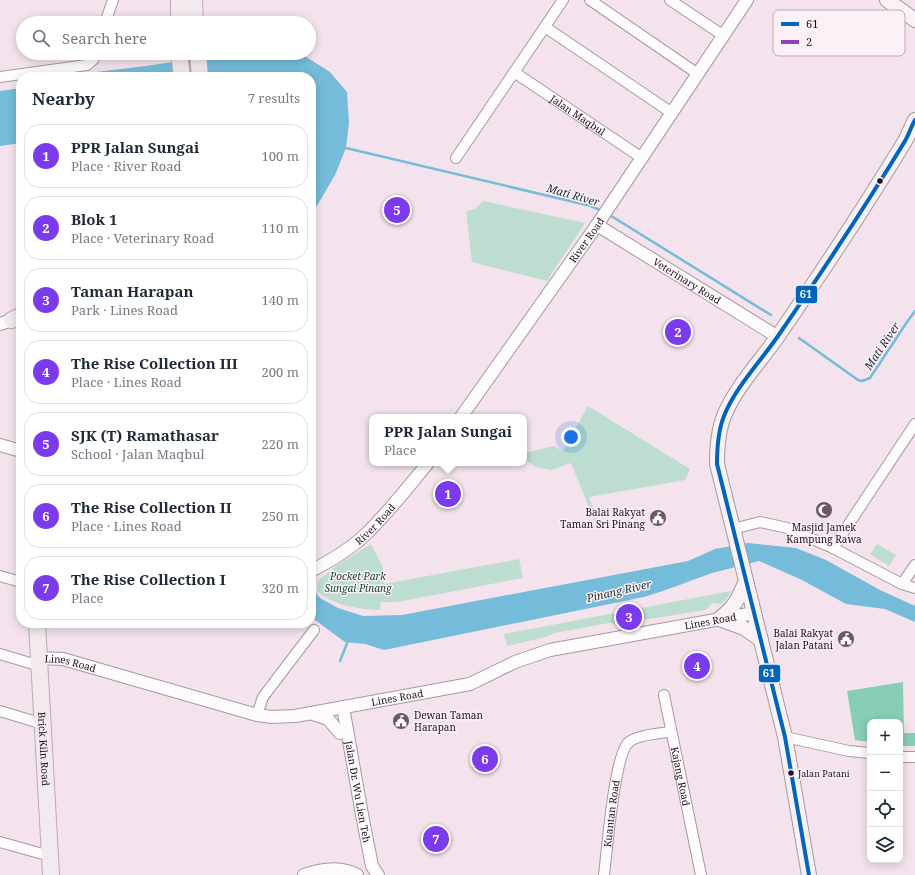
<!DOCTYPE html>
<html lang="en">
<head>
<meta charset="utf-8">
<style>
  body { margin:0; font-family:"Noto Serif",serif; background:#f2f2f3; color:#1f2937 }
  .controls { position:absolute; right:12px; bottom:12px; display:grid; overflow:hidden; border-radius:8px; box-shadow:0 2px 10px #0003 }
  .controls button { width:36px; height:36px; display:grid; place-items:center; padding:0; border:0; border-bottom:1px solid #e0e1e3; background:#fff; color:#1f2937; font:20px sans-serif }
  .you { position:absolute; left:571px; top:437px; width:14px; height:14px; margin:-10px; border:3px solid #fff; border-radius:50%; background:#1a73e8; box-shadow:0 0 0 6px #1a73e833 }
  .badge { display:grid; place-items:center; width:26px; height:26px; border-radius:50%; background:#7c3aed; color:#fff; font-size:13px; font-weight:700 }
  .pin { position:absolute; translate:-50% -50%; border:2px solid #fff; box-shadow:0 1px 4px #0006 }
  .popup { position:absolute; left:369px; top:414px; width:158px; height:52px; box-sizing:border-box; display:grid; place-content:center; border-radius:8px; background:#fff; filter:drop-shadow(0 1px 3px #0005); font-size:13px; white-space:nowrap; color:#747a83 }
  .popup b { font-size:15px; color:#1f2937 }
  .popup::after { content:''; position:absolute; left:50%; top:100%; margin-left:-8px; border:8px solid transparent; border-top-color:#fff }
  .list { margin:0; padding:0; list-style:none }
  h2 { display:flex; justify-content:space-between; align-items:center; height:52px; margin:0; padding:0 16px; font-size:17px }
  h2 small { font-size:13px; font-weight:400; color:#747a83 }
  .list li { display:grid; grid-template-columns:26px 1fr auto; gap:12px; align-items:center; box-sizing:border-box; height:64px; margin:0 8px 8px; padding:0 8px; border:1px solid #e0e1e3; border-radius:16px }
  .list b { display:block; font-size:15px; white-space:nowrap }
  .list p { margin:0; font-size:13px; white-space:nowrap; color:#747a83 }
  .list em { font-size:13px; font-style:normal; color:#747a83 }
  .icon { flex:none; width:22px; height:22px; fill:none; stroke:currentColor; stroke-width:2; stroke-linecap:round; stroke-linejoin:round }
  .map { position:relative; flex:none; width:915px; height:875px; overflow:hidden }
  .search { position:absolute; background:#fff; box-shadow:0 2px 10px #0003; left:16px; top:16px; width:300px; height:44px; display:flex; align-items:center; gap:10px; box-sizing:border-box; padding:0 14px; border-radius:22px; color:#747a83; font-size:15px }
  .panel { position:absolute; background:#fff; box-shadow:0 2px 10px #0003; left:16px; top:72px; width:300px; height:556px; border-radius:16px }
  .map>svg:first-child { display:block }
  .green { fill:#bcddcf }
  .forest { fill:#87ceb6 }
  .water { fill:#74bcd9 }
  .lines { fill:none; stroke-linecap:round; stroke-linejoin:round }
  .stream { stroke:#74bcd9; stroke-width:2.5 }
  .minor-casing { stroke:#a898a1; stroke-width:12 }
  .tertiary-casing { stroke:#a898a1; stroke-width:14 }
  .secondary-casing { stroke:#a898a1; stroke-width:16 }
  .primary-casing { stroke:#bda8b4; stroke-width:18 }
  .minor { stroke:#fdfbfc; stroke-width:10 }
  .tertiary { stroke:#fdfbfc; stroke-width:12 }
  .secondary { stroke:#f8f2f5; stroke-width:14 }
  .primary { stroke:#f3eaef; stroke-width:16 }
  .bus-1-casing { stroke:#fbf0f6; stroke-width:7 }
  .bus-1 { stroke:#0065bd; stroke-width:4 }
  .bus-dot { fill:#21101b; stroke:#fbf0f6; stroke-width:1.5 }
  .labels { text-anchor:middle; stroke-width:3; stroke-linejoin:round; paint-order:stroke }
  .bus-label { font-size:9px; fill:#21101b; stroke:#fbf0f6; text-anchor:start }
  .street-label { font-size:10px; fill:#21101b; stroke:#fbf0f6 }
  .poi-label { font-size:10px; fill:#21101b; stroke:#fbf0f6; text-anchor:end }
  .park-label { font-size:10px; font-style:italic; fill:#114833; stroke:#fbf0f6 }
  .water-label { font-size:11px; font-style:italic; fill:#183039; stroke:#fbf0f6 }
  .key { fill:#fbf0f6; stroke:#baadb4; stroke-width:1 }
  .key-label { font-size:11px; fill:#21101b }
  .line-badge { stroke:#fbf0f6; stroke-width:1.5 }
  .badge-label { font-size:11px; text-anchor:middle; font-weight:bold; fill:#fff }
</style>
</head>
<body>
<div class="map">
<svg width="915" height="875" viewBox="0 0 915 875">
  <rect width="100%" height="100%" fill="#f4e3ec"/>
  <!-- green -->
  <g class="green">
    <polygon points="483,201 585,223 547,281 472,262 466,211 475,209"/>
    <polygon points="588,406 690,469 685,480 589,497 597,519 594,520 572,465 569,463 552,470 536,467 524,459 524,453 554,446 563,451"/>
    <path d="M371,544L383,568L384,584L519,559L523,578L397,602H381L380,610C359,609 332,606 317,590L318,581L336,566Z"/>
    <polygon points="877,544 896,555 889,566 870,554"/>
    <polygon points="731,591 728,597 722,604 712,603 706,610 618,624 609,623 554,633 546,637 507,646 504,634"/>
  </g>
  <!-- forest -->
  <polygon class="forest" points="903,682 904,733 915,733 915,746 900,746 900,722 870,722 870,742 855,740 847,691"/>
  <!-- water -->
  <g class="water">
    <polygon points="211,53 300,53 330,72 347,92 349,123 346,148 335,175 311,216 311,77 55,77 146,66 194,59"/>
    <polygon points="21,88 21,143 0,146 0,91"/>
    <polygon points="748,543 796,548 826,560 880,590 915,606 915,622 885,609 846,604 802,580 759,561 712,573 663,591 644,597 384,650 365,644 345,642 311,617 311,587 320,598 338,608 363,616 402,615 688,561 715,549"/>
  </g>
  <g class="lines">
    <!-- stream -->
    <g class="stream">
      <polyline points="346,148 591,206 602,211"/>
      <polyline points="608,214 771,315"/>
      <polyline points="799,338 858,380 862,381 870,378 907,322 915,311"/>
      <polyline points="340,661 348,641"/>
    </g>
    <!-- minor casing -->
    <g class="minor-casing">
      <g id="minor">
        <polyline points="590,0 698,74"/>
        <polyline points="670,0 724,36"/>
        <polyline points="105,23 113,0"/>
        <polyline points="545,27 672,113"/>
        <path id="s1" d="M514,72L642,158"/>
        <polyline points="0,77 87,65 93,60 95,53"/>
        <polyline points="456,158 563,0"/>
        <polyline points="733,529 760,522 787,528 833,548 902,584 915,588"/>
        <polyline points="833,548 915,424"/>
        <polyline points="0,576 21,582"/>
        <polyline points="902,584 915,565"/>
        <polyline points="0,654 40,666"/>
        <path id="s2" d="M664,695L701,875"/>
        <polyline points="0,711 43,724"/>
        <polyline points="257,715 263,697 314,630"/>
        <polyline points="785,737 849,751 870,753"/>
        <polyline points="900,757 915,757"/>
        <polyline points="0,842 50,856"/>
        <path id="s3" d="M604,875C607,852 614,754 629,742C637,735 660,733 670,732"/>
      </g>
    </g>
    <!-- tertiary casing -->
    <g class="tertiary-casing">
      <g id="tertiary">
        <path id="s4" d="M597,225L778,337"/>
        <polyline points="0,324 12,320"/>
        <path id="s5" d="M461,417L597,225L747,0"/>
        <polyline points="0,445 21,451"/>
        <path id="s6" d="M311,571C330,561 349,550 365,535C388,513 408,487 428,463"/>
        <path id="s7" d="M39,658L63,659L257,715L272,717L295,716L470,684L515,662L550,650L754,613"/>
        <path id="s8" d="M343,707L363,820L372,866L378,875"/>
        <polyline points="310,713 328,719 340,733"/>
        <path d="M304,875C321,869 341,866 357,875"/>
      </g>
    </g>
    <!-- secondary casing -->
    <g class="secondary-casing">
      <g id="secondary">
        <polyline points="887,0 915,20"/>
        <polyline points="719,619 744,628 761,640"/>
        <path d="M719,619C735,607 738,599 746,581"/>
        <path d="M809,875L785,737L717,464C717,449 718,431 724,416C735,388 760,362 778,336C822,272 865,207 905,141C909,134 911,127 915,120"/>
      </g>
    </g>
    <!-- primary casing -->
    <g class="primary-casing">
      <g id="primary">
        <polyline points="194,0 195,23"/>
        <polyline points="179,23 179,0"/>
        <polyline points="179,53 182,77"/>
        <polyline points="198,53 200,77"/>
        <polyline points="12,320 21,316"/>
        <path id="s9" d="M37,623L51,875"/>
      </g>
    </g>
    <!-- minor -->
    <use href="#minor" class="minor"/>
    <!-- tertiary -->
    <use href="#tertiary" class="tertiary"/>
    <!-- secondary -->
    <use href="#secondary" class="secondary"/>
    <!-- primary -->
    <use href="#primary" class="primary"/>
    <!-- bus-1 casing -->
    <g class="bus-1-casing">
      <path id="bus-1" d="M809,875L785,737L717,464C717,449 718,431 724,416C735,388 760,362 778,336C822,272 865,207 905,141C909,134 911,127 915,120"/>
    </g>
    <!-- bus-1 -->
    <use href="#bus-1" class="bus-1"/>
  </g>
  <!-- icons -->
  <defs>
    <g id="mosque-disc" transform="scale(0.9)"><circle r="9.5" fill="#6b5a64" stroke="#fbf0f6"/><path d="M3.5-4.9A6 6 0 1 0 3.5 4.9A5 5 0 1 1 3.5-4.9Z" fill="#fff"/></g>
    <g id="civic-disc" transform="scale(0.9)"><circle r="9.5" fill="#6b5a64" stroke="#fbf0f6"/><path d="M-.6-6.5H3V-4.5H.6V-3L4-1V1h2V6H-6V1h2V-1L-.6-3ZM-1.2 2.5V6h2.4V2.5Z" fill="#fff"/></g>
  </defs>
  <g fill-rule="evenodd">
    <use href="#mosque-disc" x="824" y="510"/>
    <use href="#civic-disc" x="658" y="518"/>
    <use href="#civic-disc" x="846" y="639"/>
    <use href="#civic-disc" x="401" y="721"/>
  </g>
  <!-- markers -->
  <g class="bus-dot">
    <circle cx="880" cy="181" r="3.5"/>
    <circle cx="791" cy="773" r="3.5"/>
  </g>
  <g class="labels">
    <!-- bus labels -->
    <g class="bus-label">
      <text x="798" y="777">Jalan Patani</text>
    </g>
    <!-- street labels -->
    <g class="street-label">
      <text dy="4" stroke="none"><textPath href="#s1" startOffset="77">Jalan Maqbul</textPath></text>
      <text dy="4" stroke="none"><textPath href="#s5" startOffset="217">River Road</textPath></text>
      <text dy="4" stroke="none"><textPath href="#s4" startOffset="106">Veterinary Road</textPath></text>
      <text dy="4" stroke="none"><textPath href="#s6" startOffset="80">River Road</textPath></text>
      <text dy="4" stroke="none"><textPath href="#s7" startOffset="692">Lines Road</textPath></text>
      <text dy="4" stroke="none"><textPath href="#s7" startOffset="32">Lines Road</textPath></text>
      <text dy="4" stroke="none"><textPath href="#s7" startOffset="368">Lines Road</textPath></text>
      <text dy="4" stroke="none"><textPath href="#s9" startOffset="126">Brick Kiln Road</textPath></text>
      <text dy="4" stroke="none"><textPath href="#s2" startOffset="83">Kajang Road</textPath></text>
      <text dy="4" stroke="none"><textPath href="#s8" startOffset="86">Jalan Dr. Wu Lien Teh</textPath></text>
      <text dy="4" stroke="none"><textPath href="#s3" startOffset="62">Kuantan Road</textPath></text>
    </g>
    <!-- poi labels -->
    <g class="poi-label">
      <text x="645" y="516">Balai Rakyat<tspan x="645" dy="12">Taman Sri Pinang</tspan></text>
      <text x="824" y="531" text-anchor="middle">Masjid Jamek<tspan x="824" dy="12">Kampung Rawa</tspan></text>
      <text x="833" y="637">Balai Rakyat<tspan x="833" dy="12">Jalan Patani</tspan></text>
      <text x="414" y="719" text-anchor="start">Dewan Taman<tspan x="414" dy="12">Harapan</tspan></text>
    </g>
    <!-- park labels -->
    <g class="park-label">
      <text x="358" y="580">Pocket Park<tspan x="358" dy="12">Sungai Pinang</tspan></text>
    </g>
    <!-- water labels -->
    <g class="water-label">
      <text transform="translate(573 195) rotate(16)" y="4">Mati River</text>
      <text transform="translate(882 346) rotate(-56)" y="4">Mati River</text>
      <text transform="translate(619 591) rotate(-13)" y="4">Pinang River</text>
    </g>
  </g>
  <!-- legend -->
  <rect x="773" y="10" width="132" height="46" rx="6" class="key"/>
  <rect x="781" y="22" width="18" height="4" fill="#0065bd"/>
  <rect x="781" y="40" width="18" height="4" fill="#8e44ad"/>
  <g class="key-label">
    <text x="806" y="28">61</text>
    <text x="806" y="46">2</text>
  </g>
  <g class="line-badge">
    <rect x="795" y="285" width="23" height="19" rx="4" fill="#0065bd"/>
    <rect x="758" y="664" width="23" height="19" rx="4" fill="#0065bd"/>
  </g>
  <g class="badge-label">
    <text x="806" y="298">61</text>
    <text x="769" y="677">61</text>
  </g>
</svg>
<div class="controls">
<button>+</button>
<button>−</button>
<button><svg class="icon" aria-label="locate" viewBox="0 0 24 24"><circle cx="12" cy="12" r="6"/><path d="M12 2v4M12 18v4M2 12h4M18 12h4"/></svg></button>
<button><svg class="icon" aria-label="layers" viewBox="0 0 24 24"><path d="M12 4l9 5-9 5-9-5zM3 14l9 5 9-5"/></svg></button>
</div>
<div class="you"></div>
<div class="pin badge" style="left:448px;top:494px">1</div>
<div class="popup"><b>PPR Jalan Sungai</b>Place</div>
<div class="pin badge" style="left:678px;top:332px">2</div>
<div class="pin badge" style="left:629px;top:617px">3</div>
<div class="pin badge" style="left:697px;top:666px">4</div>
<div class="pin badge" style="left:397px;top:210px">5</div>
<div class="pin badge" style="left:485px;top:759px">6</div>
<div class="pin badge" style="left:436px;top:839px">7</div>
<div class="search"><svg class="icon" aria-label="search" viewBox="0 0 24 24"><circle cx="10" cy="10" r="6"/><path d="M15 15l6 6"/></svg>Search here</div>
<section class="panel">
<h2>Nearby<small>7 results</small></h2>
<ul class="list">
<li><span class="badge">1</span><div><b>PPR Jalan Sungai</b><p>Place · River Road</p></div><em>100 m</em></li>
<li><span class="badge">2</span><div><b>Blok 1</b><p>Place · Veterinary Road</p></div><em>110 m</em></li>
<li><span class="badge">3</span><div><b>Taman Harapan</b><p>Park · Lines Road</p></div><em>140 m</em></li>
<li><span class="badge">4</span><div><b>The Rise Collection III</b><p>Place · Lines Road</p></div><em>200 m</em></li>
<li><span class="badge">5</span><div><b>SJK (T) Ramathasar</b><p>School · Jalan Maqbul</p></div><em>220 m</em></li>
<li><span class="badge">6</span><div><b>The Rise Collection II</b><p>Place · Lines Road</p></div><em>250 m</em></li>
<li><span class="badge">7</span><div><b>The Rise Collection I</b><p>Place</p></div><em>320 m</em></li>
</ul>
</section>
</div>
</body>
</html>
